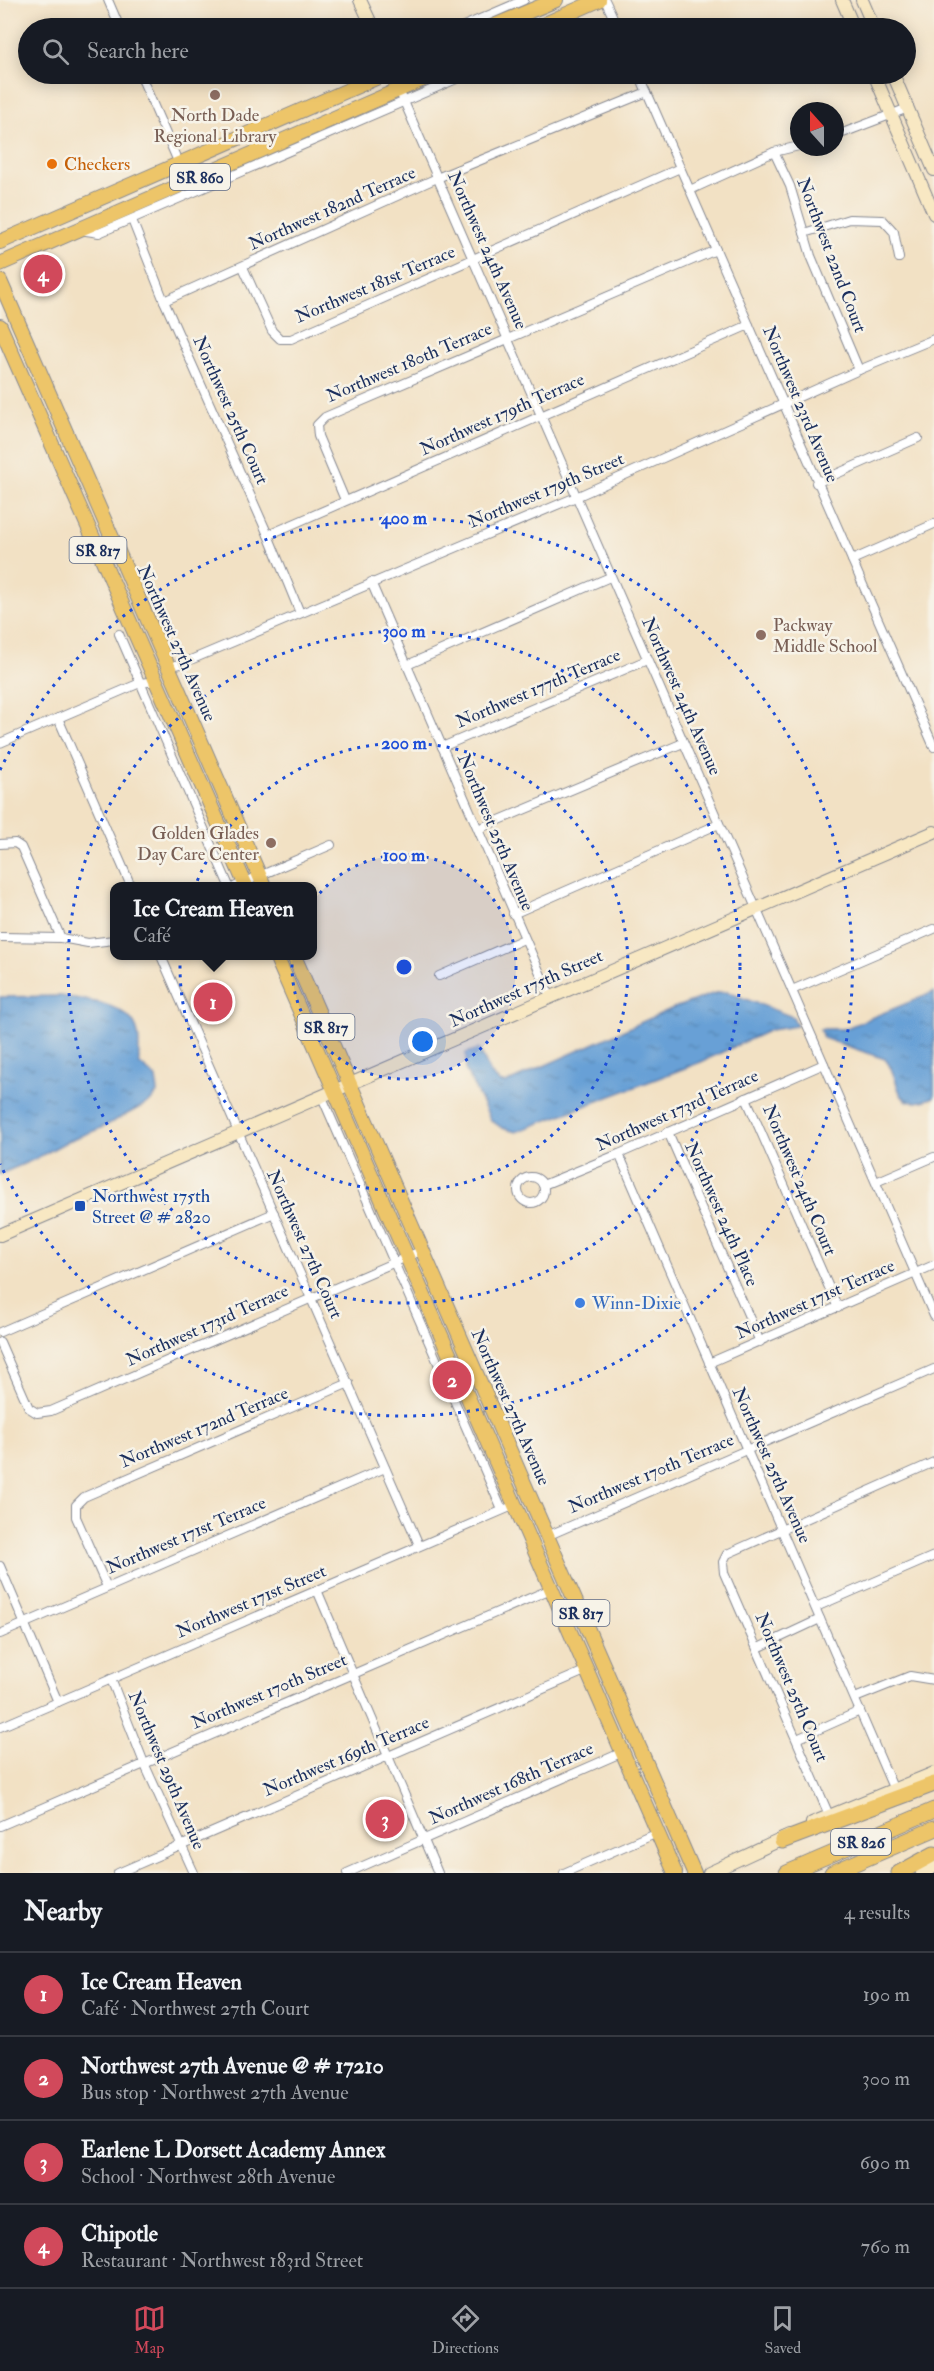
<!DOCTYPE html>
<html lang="en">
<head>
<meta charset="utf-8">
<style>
  body { margin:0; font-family:"IM FELL Double Pica",serif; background:#20242c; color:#f1f3f6 }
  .compass { position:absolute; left:790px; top:102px; width:54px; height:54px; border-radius:50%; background:#171b24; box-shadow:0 3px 15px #0003; rotate:339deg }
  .you { position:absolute; left:423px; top:1042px; width:21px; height:21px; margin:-15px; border:4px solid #fff; border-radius:50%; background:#1a73e8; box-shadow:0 0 0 9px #1a73e833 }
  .badge { display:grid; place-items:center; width:39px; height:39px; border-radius:50%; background:#d1495b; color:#fff; font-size:20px; font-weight:700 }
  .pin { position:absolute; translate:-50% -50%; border:3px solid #fff; box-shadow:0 2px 6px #0006 }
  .popup { position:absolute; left:110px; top:882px; width:207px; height:78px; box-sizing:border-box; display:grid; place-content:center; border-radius:12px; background:#171b24; filter:drop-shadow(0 2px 4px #0005); font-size:20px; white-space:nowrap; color:#9ea1a6 }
  .popup b { font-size:22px; color:#f1f3f6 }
  .popup::after { content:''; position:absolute; left:50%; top:100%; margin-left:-12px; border:12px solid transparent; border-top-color:#171b24 }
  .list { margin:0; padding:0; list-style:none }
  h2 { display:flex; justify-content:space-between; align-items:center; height:78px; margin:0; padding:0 24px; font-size:26px }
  h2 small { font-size:20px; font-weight:400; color:#9ea1a6 }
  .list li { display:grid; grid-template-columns:39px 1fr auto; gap:18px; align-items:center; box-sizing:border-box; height:84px; padding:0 24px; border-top:2px solid #363941 }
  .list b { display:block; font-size:22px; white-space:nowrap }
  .list p { margin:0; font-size:20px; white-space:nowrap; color:#9ea1a6 }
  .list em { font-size:20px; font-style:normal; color:#9ea1a6 }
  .icon { flex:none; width:33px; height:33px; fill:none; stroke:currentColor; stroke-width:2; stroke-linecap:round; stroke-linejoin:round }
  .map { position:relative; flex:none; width:934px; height:1873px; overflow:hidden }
  .search { position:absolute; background:#171b24; box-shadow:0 3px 15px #0003; left:18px; right:18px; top:18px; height:66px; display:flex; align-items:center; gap:15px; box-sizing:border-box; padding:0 21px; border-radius:33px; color:#9ea1a6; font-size:22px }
  .sheet { height:414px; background:#171b24 }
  nav { display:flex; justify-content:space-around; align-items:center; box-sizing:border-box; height:84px; border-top:2px solid #363941; background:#171b24; font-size:16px; color:#9ea1a6 }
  nav a { display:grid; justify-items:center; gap:3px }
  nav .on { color:#d1495b }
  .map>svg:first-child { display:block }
  .water { fill:url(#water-ripples); stroke:#41689a; stroke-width:1.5 }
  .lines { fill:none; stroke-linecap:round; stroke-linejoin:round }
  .street-casing { stroke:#868891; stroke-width:10 }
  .secondary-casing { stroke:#868891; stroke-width:14 }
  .primary-casing { stroke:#868891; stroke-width:16 }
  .highway-casing { stroke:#868891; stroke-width:17 }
  .street { stroke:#fff; stroke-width:8 }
  .secondary { stroke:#f8e8c3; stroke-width:12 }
  .primary { stroke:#edc569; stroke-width:14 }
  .highway { stroke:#edc569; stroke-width:15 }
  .ring { fill:none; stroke:#1d4ed8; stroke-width:3; stroke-dasharray:3 6 }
  .education-dot { fill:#8d6e63; stroke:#f7f3e8; stroke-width:2 }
  .food-dot { fill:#e8710a; stroke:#f7f3e8; stroke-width:2 }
  .transit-dot { fill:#1a4fb4; stroke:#f7f3e8; stroke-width:2 }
  .shop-dot { fill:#3f7fe0; stroke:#f7f3e8; stroke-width:2 }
  .labels { text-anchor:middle; stroke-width:5; stroke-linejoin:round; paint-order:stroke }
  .shield { fill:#f7f3e8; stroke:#5d6a87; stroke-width:1.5 }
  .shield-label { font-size:16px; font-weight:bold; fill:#1b2f5e }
  .education-label { font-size:18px; fill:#785e54; stroke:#f7f3e8 }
  .food-label { font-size:18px; fill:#c56008; stroke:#f7f3e8; text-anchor:start }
  .street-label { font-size:18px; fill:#1b2f5e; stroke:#f7f3e8 }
  .transit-label { font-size:18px; fill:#164399; stroke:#f7f3e8; text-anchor:start }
  .shop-label { font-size:18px; fill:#366cbe; stroke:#f7f3e8; text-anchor:start }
  .centre { fill:#1d4ed8; stroke:#f7f3e8; stroke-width:3 }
  .ring-label { font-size:18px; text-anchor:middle; font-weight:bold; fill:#1d4ed8; stroke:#f7f3e8; stroke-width:5; stroke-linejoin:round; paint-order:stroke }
</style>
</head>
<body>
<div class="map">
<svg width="934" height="1873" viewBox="0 0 934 1873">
  <defs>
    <pattern id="water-ripples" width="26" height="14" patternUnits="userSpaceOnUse" patternTransform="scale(1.5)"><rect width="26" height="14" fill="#67a0d6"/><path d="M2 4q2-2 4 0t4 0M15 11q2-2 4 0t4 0" fill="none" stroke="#5483b1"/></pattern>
  </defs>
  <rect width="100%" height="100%" fill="#f7f3e8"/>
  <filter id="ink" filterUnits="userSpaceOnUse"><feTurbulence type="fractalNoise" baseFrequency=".0167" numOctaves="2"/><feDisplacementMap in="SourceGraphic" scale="12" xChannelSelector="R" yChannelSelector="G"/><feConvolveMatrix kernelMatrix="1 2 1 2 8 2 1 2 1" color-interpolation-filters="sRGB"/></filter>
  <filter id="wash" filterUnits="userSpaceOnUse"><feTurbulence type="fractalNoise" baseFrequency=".008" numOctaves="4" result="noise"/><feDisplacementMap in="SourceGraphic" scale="24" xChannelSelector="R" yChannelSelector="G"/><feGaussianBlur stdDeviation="1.35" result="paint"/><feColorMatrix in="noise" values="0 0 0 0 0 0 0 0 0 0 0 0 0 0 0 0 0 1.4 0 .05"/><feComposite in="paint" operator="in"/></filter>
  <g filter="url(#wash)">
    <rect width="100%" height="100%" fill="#f2e1c4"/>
    <!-- water -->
    <g class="water">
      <polygon points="727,992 793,1017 797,1026 770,1030 701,1062 516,1132 502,1128 491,1120 466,1071 466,1053 479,1049 491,1074 501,1083 506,1083 671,1009 715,993"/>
      <path d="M934,992V1097C890,1115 904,1081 885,1059L823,1038L820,1029H844Z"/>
      <path d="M61,996C87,1001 132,1003 138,1034C140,1043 138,1054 139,1063L156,1078L158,1092L150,1102L101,1128L68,1141L35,1159L0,1174V997Z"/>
    </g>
  </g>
  <g filter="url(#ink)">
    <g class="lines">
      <!-- street casing -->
      <g class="street-casing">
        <g id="street">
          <polyline points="108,0 120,28"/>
          <polyline points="605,0 618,28"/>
          <polyline points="459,28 524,0"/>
          <polyline points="140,74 179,164"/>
          <polyline points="639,74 934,747"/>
          <polyline points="399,90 934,1316"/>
          <polyline points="835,136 908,108"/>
          <polyline points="774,152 790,186 811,256 859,370"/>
          <polyline points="690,190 774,152 799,146"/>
          <polyline points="132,220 164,301 268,535 300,613"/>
          <polyline points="80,230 99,233 468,74"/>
          <polyline points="804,233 849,219 883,220 894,232 899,258"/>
          <polyline points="243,267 272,331 280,339 291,339 680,168"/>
          <polyline points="164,301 437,178 647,92"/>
          <polyline points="816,483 918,438"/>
          <polyline points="345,500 318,436 317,425 325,417 716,250"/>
          <polyline points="268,535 749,325"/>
          <polyline points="852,560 934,524"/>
          <polyline points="371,582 550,996"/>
          <polyline points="119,634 229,886"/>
          <polyline points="407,665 610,577"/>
          <polyline points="168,666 181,664 576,497 859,370 934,339"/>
          <polyline points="58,718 131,886"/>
          <polyline points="0,743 140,683 156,681"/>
          <polyline points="442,747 647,660"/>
          <polyline points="478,829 683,743"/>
          <polyline points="0,844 15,843 21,847 61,938"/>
          <polyline points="236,886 331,845"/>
          <polyline points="513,914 719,824"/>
          <polyline points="0,937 61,938 88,943 114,940"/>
          <polyline points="161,956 419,1545"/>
          <polyline points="439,976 524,939"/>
          <polyline points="792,990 934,929"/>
          <polyline points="322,1097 502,1510"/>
          <polyline points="746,1098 838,1308"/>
          <polyline points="668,1132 760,1342"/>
          <polyline points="619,1154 894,1790"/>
          <circle cx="531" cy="1190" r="13"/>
          <polyline points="876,1182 934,1157"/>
          <polyline points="543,1185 619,1154 824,1064"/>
          <polyline points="0,1332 274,1213"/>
          <polyline points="0,1342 29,1408 37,1413 51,1411 423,1250"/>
          <polyline points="709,1363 934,1265"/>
          <polyline points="547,1536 934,1369"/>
          <polyline points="0,1566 58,1702"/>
          <polyline points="107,1587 76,1517 76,1505 84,1497 349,1383"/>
          <polyline points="317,1590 438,1873"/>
          <polyline points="816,1607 934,1556"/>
          <polyline points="0,1634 385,1468"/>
          <polyline points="758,1648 820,1619"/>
          <polyline points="111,1679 144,1763 194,1873"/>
          <polyline points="855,1698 910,1676 934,1680"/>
          <polyline points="0,1727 515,1505"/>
          <polyline points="797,1739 860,1711"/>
          <polyline points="829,1815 724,1573 723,1562 727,1554 934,1462"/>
          <polyline points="0,1826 551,1589"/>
          <polyline points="118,1873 587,1670"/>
          <polyline points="347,1873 623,1752"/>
          <polyline points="564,1873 657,1832"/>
        </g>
      </g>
      <!-- secondary casing -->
      <g class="secondary-casing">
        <g id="secondary">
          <polyline points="360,0 373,28"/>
          <polyline points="842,0 854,28"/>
          <polyline points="862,0 874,28"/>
          <polyline points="874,74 934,214"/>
          <polyline points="893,74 934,170"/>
          <polyline points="0,1235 934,832"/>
          <polyline points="812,1823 934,1773"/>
          <polyline points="709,1873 789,1836"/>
          <polyline points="922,1873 934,1867"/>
        </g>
      </g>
      <!-- primary casing -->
      <g class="primary-casing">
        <g id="primary">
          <polyline points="489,28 556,0"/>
          <polyline points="536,28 599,0"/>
          <polyline points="0,242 385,74"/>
          <polyline points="0,264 435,74"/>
          <polyline points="0,281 264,886"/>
          <polyline points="0,326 246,886"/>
          <polyline points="276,956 675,1873"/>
          <polyline points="294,956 694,1873"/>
        </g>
      </g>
      <!-- highway casing -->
      <g class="highway-casing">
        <g id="highway">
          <polyline points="782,1841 934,1784"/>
          <polyline points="787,1873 934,1810"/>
          <polyline points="832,1873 934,1829"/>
          <polyline points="899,1873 934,1854"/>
        </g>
      </g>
      <!-- street -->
      <use href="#street" class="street"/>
      <!-- secondary -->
      <use href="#secondary" class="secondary"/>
      <!-- primary -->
      <use href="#primary" class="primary"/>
      <!-- highway -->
      <use href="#highway" class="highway"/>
    </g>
  </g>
  <!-- distance rings -->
  <circle cx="404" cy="967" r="112" fill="#1d4ed8" fill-opacity=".12"/>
  <g class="ring">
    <circle cx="404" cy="967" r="112"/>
    <circle cx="404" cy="967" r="224"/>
    <circle cx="404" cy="967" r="336"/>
    <path d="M0 770A449 449 0 1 1 0 1164"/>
  </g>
  <!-- markers -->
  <g class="education-dot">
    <circle cx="215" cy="95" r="6"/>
    <circle cx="761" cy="635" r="6"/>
    <circle cx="271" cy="843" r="6"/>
  </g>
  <circle class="food-dot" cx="52" cy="164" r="6"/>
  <rect class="transit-dot" x="74" y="1200" width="12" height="12" rx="3"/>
  <circle class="shop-dot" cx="580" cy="1303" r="6"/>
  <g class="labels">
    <!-- shield labels -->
    <g class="shield">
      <rect x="170" y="164" width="60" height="26" rx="4.5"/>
      <rect x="69.5" y="537" width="57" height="26" rx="4.5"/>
      <rect x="297.5" y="1014" width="57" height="26" rx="4.5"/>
      <rect x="552.5" y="1600" width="57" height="26" rx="4.5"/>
      <rect x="831" y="1829" width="60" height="26" rx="4.5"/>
    </g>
    <g class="shield-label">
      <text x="200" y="183">SR 860</text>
      <text x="98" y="556">SR 817</text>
      <text x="326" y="1033">SR 817</text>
      <text x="581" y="1619">SR 817</text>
      <text x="861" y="1848">SR 826</text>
    </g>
    <!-- education labels -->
    <g class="education-label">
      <text x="215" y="121">North Dade<tspan x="215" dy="21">Regional Library</tspan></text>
      <text x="773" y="631" text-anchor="start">Packway<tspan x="773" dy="21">Middle School</tspan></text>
      <text x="259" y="839" text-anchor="end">Golden Glades<tspan x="259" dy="21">Day Care Center</tspan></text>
    </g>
    <!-- food labels -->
    <g class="food-label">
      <text x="64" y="170">Checkers</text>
    </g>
    <!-- street labels -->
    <g class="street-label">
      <text transform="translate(332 208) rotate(-24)" y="6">Northwest 182nd Terrace</text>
      <text transform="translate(488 250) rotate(66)" y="6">Northwest 24th Avenue</text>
      <text transform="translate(832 255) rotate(69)" y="6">Northwest 22nd Court</text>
      <text transform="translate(375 284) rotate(-23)" y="6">Northwest 181st Terrace</text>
      <text transform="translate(409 362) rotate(-23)" y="6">Northwest 180th Terrace</text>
      <text transform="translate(801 404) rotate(67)" y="6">Northwest 23rd Avenue</text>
      <text transform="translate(231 410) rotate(66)" y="6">Northwest 25th Court</text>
      <text transform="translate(502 414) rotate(-24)" y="6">Northwest 179th Terrace</text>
      <text transform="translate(546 490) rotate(-23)" y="6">Northwest 179th Street</text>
      <text transform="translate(177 643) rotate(66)" y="6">Northwest 27th Avenue</text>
      <text transform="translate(538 688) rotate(-23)" y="6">Northwest 177th Terrace</text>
      <text transform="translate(682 696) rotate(66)" y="6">Northwest 24th Avenue</text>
      <text transform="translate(496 832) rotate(67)" y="6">Northwest 25th Avenue</text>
      <text transform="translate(526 988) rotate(-24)" y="6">Northwest 175th Street</text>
      <text transform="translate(677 1110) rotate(-24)" y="6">Northwest 173rd Terrace</text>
      <text transform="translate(800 1180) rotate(67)" y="6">Northwest 24th Court</text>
      <text transform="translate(722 1214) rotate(66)" y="6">Northwest 24th Place</text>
      <text transform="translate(305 1244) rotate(66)" y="6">Northwest 27th Court</text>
      <text transform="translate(815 1299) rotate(-24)" y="6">Northwest 171st Terrace</text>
      <text transform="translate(207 1325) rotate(-24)" y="6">Northwest 173rd Terrace</text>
      <text transform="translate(511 1407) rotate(66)" y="6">Northwest 27th Avenue</text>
      <text transform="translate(204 1427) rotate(-23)" y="6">Northwest 172nd Terrace</text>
      <text transform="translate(772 1465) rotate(66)" y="6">Northwest 25th Avenue</text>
      <text transform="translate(651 1473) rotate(-23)" y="6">Northwest 170th Terrace</text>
      <text transform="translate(186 1535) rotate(-23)" y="6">Northwest 171st Terrace</text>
      <text transform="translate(251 1601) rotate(-23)" y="6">Northwest 171st Street</text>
      <text transform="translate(792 1687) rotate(67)" y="6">Northwest 25th Court</text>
      <text transform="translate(269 1691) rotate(-23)" y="6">Northwest 170th Street</text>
      <text transform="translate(346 1756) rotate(-23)" y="6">Northwest 169th Terrace</text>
      <text transform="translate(167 1770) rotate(67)" y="6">Northwest 29th Avenue</text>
      <text transform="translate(511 1783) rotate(-24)" y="6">Northwest 168th Terrace</text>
    </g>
    <!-- transit labels -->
    <g class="transit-label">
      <text x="92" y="1202">Northwest 175th<tspan x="92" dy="21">Street @ # 2820</tspan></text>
    </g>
    <!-- shop labels -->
    <g class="shop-label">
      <text x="592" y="1309">Winn-Dixie</text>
    </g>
  </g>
  <circle cx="404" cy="967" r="9" class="centre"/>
  <g class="ring-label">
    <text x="404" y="524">400 m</text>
    <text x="404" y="637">300 m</text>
    <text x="404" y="749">200 m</text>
    <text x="404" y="861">100 m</text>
  </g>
</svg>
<svg class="compass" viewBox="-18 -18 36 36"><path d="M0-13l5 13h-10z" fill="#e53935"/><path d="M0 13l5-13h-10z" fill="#9ea1a6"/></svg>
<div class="you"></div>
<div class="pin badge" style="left:213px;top:1002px">1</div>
<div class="popup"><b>Ice Cream Heaven</b>Café</div>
<div class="pin badge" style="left:452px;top:1380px">2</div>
<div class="pin badge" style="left:385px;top:1819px">3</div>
<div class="pin badge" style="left:43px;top:274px">4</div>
<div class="search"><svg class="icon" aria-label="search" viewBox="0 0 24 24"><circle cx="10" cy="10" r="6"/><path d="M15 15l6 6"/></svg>Search here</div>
</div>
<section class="sheet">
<h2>Nearby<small>4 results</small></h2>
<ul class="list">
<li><span class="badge">1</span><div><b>Ice Cream Heaven</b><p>Café · Northwest 27th Court</p></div><em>190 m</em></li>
<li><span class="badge">2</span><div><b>Northwest 27th Avenue @ # 17210</b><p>Bus stop · Northwest 27th Avenue</p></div><em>300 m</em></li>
<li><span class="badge">3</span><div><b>Earlene L Dorsett Academy Annex</b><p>School · Northwest 28th Avenue</p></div><em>690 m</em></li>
<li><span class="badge">4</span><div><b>Chipotle</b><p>Restaurant · Northwest 183rd Street</p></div><em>760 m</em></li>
</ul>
</section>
<nav>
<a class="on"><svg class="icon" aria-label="map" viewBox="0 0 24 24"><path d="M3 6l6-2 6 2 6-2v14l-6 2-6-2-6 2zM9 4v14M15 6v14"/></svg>Map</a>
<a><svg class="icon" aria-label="directions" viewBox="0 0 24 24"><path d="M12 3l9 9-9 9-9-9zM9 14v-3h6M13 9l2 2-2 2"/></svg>Directions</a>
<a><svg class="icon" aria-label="saved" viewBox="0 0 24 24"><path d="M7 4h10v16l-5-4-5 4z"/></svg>Saved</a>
</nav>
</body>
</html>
